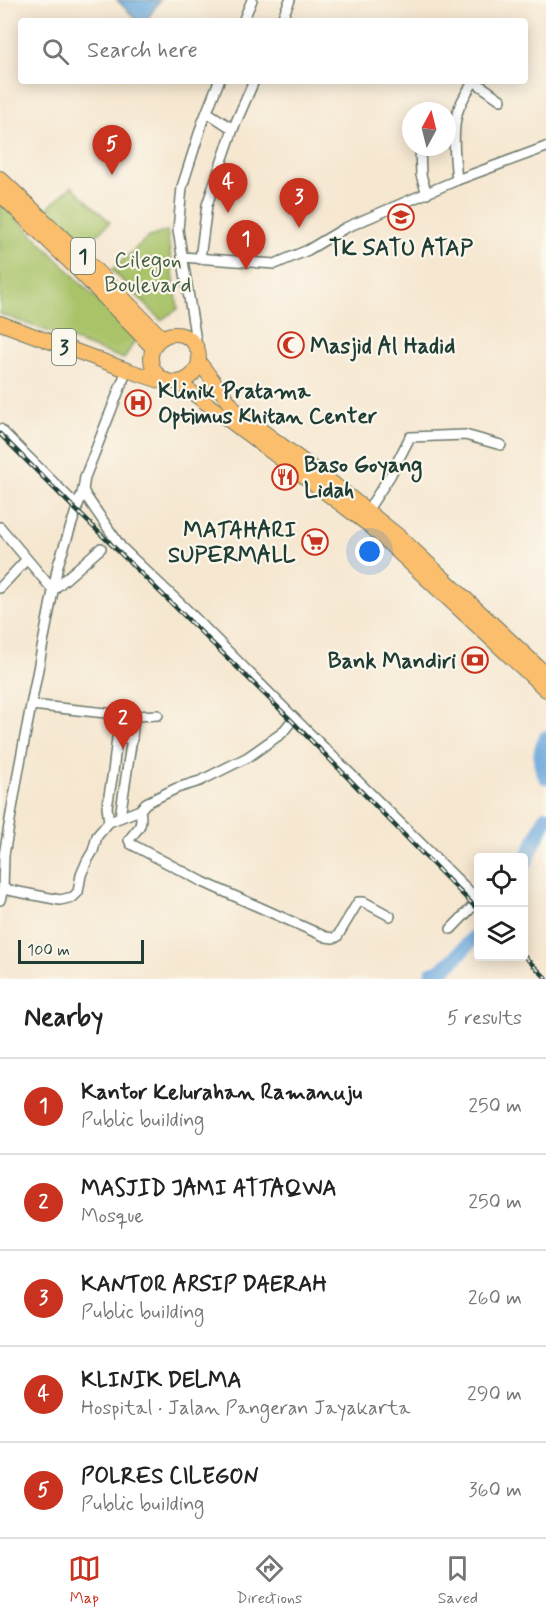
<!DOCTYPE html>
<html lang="en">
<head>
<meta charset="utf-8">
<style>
  body { margin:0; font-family:Mynerve,sans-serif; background:#f2f2f2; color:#222 }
  .controls { position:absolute; right:18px; bottom:18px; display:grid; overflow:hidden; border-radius:6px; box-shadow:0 3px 15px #0003 }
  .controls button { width:54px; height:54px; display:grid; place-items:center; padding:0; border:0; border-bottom:2px solid #e0e0e0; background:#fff; color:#222; font:30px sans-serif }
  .compass { position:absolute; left:402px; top:102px; width:54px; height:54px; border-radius:50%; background:#fff; box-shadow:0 3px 15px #0003; rotate:7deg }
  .scale { position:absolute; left:18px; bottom:15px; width:126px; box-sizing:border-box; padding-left:6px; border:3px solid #1f3d34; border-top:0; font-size:16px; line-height:21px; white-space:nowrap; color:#1f3d34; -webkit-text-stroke:4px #fbf7ec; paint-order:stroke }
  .you { position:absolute; left:370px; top:552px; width:21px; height:21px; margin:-15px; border:4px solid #fff; border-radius:50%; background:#1a73e8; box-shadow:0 0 0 9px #1a73e833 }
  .badge { display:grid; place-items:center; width:39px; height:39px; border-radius:50%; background:#c8321e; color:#fff; font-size:20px; font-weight:700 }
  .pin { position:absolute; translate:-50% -50px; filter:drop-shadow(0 2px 3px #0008) }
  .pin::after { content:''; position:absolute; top:32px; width:21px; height:18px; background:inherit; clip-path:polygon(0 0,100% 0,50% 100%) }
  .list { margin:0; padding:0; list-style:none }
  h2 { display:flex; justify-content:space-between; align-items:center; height:78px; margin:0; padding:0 24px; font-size:26px }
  h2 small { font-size:20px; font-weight:400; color:#767676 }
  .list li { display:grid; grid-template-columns:39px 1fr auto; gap:18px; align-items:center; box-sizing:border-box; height:96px; padding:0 24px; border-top:2px solid #e0e0e0 }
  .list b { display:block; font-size:22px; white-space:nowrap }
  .list p { margin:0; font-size:20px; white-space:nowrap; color:#767676 }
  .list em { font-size:20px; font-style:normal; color:#767676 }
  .icon { flex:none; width:33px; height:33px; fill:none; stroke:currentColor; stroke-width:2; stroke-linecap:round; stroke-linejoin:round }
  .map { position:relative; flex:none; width:546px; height:979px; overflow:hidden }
  .search { position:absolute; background:#fff; box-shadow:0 3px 15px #0003; left:18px; right:18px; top:18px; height:66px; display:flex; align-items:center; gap:15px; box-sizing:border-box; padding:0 21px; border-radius:6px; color:#767676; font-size:22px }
  .sheet { height:558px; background:#fff }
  nav { display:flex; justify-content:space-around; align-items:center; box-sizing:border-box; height:84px; border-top:2px solid #e0e0e0; background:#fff; font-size:16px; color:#767676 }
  nav a { display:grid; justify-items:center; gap:3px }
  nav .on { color:#c8321e }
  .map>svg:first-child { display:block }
  .green { fill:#a9c369; stroke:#64804e; stroke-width:1.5 }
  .water { fill:#6ba8dd; stroke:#457288; stroke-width:1.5 }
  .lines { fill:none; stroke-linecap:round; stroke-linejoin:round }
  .river { stroke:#6ba8dd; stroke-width:15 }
  .minor-casing { stroke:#6a786b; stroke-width:12 }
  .highway-casing { stroke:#6a786b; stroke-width:16 }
  .minor { stroke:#fff; stroke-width:9 }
  .highway { stroke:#fabe6d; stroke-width:14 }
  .rail-casing { stroke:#1f3d34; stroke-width:4.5 }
  .rail { stroke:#fbf7ec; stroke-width:2; stroke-dasharray:7; stroke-linecap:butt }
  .labels { text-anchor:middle; stroke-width:4.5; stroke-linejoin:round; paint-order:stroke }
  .shield { fill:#fbf7ec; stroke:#61756b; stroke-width:1.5 }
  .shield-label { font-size:21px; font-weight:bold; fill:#1f3d34 }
  .poi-label { font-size:22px; font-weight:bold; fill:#1f3d34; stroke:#fbf7ec; text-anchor:start }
  .park-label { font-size:22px; fill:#425e41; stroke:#fbf7ec }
</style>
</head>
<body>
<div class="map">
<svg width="546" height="979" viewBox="0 0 546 979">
  <rect width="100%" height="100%" fill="#fbf7ec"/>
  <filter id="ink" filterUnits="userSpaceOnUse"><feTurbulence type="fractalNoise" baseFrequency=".0167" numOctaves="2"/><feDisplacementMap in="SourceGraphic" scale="12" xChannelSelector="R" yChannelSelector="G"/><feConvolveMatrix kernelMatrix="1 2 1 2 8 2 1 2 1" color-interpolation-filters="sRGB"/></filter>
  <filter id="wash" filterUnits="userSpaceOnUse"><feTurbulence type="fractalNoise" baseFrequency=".008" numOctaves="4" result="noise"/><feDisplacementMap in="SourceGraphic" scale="24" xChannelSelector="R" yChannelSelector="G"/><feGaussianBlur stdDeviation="1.35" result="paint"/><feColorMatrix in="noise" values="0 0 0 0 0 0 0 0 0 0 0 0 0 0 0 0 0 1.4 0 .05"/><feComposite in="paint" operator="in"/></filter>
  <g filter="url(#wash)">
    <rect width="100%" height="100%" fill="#f6e7d0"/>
    <!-- green -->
    <g class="green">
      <polygon points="72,186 110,222 82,250 43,212"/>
      <polygon points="0,201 136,339 124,359 0,314"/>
      <polygon points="167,231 178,309 161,320 112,270 147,238"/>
    </g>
    <!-- water -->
    <polygon class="water" points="117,0 160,0 146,21 138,21"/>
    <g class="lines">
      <!-- river -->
      <g class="river">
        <path d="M546,738C539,751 539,765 546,777"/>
        <polyline points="524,865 546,817"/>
        <path d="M432,973C448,971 466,945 478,933"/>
      </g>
    </g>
  </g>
  <g filter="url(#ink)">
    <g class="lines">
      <!-- minor casing -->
      <g class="minor-casing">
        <g id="minor">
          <polyline points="243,21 252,0"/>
          <polyline points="281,21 290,0"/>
          <polyline points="474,81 501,100"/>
          <polyline points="207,112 233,129"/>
          <polyline points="420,147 421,175 427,194"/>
          <path d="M457,180C455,160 452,134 457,114C460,102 467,92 474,81"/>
          <polyline points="182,257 275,264 308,250 345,228 457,180 546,147"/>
          <polyline points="200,259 207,205 233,129 254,81"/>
          <polyline points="198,353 178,230 182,187 202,124 219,81"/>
          <polyline points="0,429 77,506"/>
          <polyline points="367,511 390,476 410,437 465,435 501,445"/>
          <polyline points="0,527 53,590"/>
          <polyline points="0,588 26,560"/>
          <polyline points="53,590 101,548"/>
          <polyline points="31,705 134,716 158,715"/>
          <polyline points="294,718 478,900"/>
          <path d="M140,810C143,828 139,826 129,840L131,844L203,882L326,937L333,938L337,937L358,902H364L390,916"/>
          <polyline points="120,817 132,738"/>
          <polyline points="109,822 107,807 113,772 117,738 132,738 134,716"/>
          <polyline points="3,889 60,900 73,897 78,892 81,875 87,861 93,851 97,836 109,822 140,810 146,803 177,788 200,781 248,757 282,733 294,718 186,609 121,547 86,496 83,490 85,477 127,370"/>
          <polyline points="0,900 3,889 4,855 19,768 58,565 83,490"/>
          <polyline points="451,929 478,901"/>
        </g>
      </g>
      <!-- highway casing -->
      <g class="highway-casing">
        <g id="highway">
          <polyline points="0,178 85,259 162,338"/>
          <polyline points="0,194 76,268 153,348"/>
          <polyline points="0,323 127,370 163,382 174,382"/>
          <circle cx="175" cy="358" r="24"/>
          <polyline points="199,362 237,412 330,481 401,538 546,674"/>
          <polyline points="178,382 370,526 546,690"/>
        </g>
      </g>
      <!-- minor -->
      <use href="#minor" class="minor"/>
      <!-- highway -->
      <use href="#highway" class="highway"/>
      <!-- rail casing -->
      <g class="rail-casing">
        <g id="rail">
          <polyline points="0,434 76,510 292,721 478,910"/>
          <polyline points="524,956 546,978"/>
        </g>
      </g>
      <!-- rail -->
      <use href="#rail" class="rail"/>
    </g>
  </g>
  <!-- icons -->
  <defs>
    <g id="school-ring" transform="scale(1.35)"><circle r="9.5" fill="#fbf7ec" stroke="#c8321e" stroke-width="1.5"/><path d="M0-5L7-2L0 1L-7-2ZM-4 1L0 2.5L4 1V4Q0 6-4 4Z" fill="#c8321e"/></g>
    <g id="mosque-ring" transform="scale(1.35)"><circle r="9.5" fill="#fbf7ec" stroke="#c8321e" stroke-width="1.5"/><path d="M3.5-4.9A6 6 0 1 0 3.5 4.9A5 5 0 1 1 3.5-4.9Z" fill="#c8321e"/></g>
    <g id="hospital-ring" transform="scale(1.35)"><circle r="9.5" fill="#fbf7ec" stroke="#c8321e" stroke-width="1.5"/><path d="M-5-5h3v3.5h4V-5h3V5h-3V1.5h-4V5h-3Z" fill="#c8321e"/></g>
    <g id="restaurant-ring" transform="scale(1.35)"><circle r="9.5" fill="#fbf7ec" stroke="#c8321e" stroke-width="1.5"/><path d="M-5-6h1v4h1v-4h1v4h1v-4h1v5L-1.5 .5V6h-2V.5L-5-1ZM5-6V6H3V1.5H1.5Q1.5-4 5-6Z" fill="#c8321e"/></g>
    <g id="supermarket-ring" transform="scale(1.35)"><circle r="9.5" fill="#fbf7ec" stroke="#c8321e" stroke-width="1.5"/><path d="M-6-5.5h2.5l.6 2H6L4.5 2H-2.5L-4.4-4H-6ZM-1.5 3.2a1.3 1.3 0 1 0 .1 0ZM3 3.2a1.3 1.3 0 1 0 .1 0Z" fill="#c8321e"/></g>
    <g id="bank-ring" transform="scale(1.35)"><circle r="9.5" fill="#fbf7ec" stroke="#c8321e" stroke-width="1.5"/><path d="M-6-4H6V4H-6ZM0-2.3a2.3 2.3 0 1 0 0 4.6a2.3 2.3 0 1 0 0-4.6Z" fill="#c8321e"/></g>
  </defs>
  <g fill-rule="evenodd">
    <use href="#school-ring" x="401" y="217"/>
    <use href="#mosque-ring" x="291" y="345"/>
    <use href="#hospital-ring" x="138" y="403"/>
    <use href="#restaurant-ring" x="285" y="477"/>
    <use href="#supermarket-ring" x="315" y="542"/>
    <use href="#bank-ring" x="475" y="660"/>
  </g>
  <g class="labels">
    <!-- shield labels -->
    <g class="shield">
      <rect x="71" y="238" width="24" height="36" rx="4.5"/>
      <rect x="52" y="329" width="24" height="36" rx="4.5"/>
    </g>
    <g class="shield-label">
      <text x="83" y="263">1</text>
      <text x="64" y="354">3</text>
    </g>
    <!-- poi labels -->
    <g class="poi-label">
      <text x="401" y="255" text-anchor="middle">TK SATU ATAP</text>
      <text x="310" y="353">Masjid Al Hadid</text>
      <text x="158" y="398">Klinik Pratama<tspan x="158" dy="25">Optimus Khitan Center</tspan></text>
      <text x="304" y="472">Baso Goyang<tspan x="304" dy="25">Lidah</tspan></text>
      <text x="296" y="537" text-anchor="end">MATAHARI<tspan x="296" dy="25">SUPERMALL</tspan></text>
      <text x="456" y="668" text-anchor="end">Bank Mandiri</text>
    </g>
    <!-- park labels -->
    <g class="park-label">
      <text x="148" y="267">Cilegon<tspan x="148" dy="25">Boulevard</tspan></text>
    </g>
  </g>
</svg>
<div class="controls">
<button><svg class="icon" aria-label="locate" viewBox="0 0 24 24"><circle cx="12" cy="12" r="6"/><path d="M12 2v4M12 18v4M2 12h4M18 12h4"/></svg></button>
<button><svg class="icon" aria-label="layers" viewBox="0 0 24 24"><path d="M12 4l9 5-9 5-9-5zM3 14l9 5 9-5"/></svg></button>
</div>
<svg class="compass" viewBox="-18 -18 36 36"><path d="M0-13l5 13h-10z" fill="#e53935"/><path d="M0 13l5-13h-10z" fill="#767676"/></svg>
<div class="scale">100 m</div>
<div class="you"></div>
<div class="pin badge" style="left:246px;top:270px">1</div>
<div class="pin badge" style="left:123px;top:749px">2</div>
<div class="pin badge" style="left:299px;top:228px">3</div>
<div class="pin badge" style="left:228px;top:213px">4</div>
<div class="pin badge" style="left:112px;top:175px">5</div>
<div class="search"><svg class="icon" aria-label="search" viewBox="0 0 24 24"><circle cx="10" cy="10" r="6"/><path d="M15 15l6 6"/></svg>Search here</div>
</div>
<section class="sheet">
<h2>Nearby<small>5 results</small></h2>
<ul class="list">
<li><span class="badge">1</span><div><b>Kantor Kelurahan Ramanuju</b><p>Public building</p></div><em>250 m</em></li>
<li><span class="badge">2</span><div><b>MASJID JAMI ATTAQWA</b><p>Mosque</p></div><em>250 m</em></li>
<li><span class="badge">3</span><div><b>KANTOR ARSIP DAERAH</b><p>Public building</p></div><em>260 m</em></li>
<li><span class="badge">4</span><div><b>KLINIK DELMA</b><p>Hospital · Jalan Pangeran Jayakarta</p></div><em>290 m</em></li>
<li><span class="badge">5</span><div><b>POLRES CILEGON</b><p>Public building</p></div><em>360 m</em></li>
</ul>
</section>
<nav>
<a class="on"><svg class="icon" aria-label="map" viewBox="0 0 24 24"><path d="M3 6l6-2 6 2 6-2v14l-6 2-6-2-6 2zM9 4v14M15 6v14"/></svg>Map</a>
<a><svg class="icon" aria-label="directions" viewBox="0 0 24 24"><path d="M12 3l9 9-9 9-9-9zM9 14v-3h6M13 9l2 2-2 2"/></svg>Directions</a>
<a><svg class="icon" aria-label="saved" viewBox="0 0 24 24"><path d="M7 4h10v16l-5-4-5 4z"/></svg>Saved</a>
</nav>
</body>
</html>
